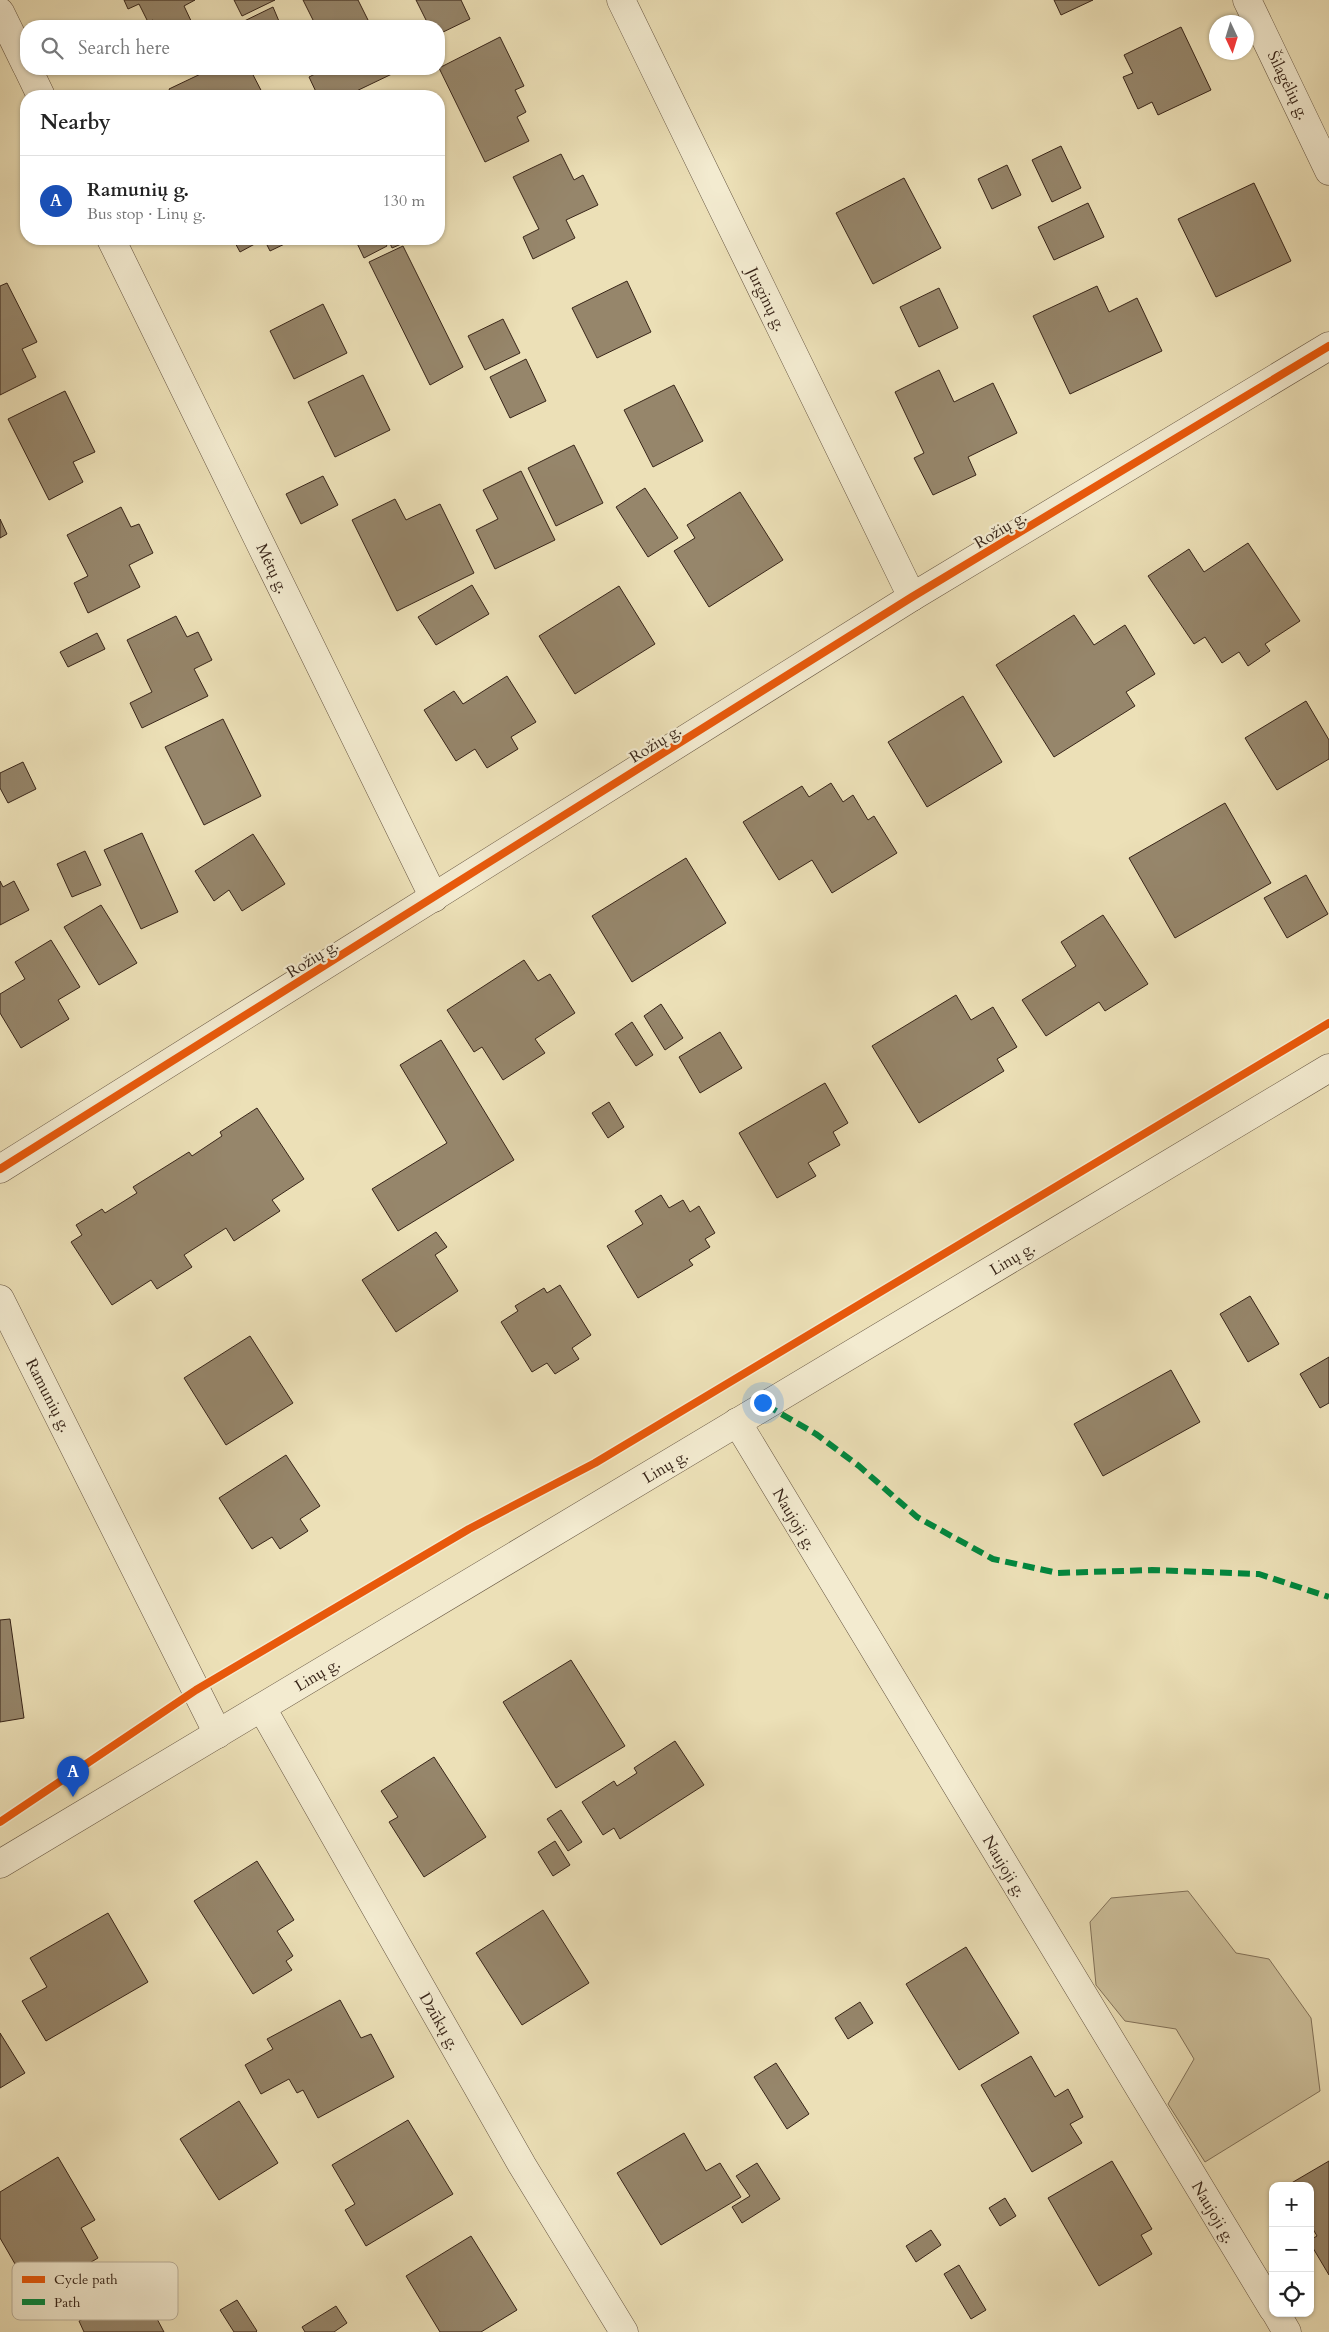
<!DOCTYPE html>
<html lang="en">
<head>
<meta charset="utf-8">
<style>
  body { margin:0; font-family:Cardo,serif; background:#f2f2f2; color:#222 }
  .controls { position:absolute; right:15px; bottom:15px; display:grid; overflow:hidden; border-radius:10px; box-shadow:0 1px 4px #0004 }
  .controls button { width:45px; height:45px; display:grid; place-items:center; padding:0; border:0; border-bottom:1px solid #e0e0e0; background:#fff; color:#222; font:25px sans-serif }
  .compass { position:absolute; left:1209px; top:15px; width:45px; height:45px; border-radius:50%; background:#fff; box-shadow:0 1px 4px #0004; rotate:176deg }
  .you { position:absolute; left:762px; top:1402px; width:18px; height:18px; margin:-12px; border:4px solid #fff; border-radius:50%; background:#1a73e8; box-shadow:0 0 0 8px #1a73e833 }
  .badge { display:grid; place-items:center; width:32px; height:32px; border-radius:50%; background:#8f2418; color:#fff; font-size:16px; font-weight:700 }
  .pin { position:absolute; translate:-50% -41px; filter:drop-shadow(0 1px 2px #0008) }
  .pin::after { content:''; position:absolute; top:26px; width:18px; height:15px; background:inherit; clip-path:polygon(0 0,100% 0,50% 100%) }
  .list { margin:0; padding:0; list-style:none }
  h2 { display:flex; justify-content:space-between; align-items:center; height:65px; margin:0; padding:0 20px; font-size:21px }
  h2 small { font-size:16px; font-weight:400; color:#767676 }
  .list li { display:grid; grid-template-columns:32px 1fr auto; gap:15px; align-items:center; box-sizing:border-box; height:90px; padding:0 20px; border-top:1px solid #e0e0e0 }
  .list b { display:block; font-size:19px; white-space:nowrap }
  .list p { margin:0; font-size:16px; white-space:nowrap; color:#767676 }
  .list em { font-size:16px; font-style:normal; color:#767676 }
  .icon { flex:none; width:28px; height:28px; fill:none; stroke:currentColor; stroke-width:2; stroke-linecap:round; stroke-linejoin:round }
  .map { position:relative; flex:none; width:1329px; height:2332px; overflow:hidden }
  .search { position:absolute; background:#fff; box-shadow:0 1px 4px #0004; left:20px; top:20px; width:425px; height:55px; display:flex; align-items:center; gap:12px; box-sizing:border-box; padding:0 18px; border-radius:20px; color:#767676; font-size:19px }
  .panel { position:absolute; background:#fff; box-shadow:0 1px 4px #0004; left:20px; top:90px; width:425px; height:155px; border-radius:20px }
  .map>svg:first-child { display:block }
  .green { fill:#cdc09c; stroke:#82725a }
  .building { fill:#96866b; stroke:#382519 }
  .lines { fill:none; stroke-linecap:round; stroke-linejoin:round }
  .minor-casing { stroke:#655440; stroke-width:29 }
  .minor { stroke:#f3ebd0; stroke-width:28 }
  .quiet { stroke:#00873e; stroke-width:6; stroke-dasharray:12 6; stroke-linecap:butt }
  .cycleway-casing { stroke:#f3ebd0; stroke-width:11 }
  .cycleway { stroke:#e8590c; stroke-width:8 }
  .labels { text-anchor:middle; stroke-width:4.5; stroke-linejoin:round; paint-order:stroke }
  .street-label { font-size:16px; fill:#382519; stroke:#f3ebd0 }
  .key { fill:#f3ebd0; stroke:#bbb099; stroke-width:1 }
  .key-label { font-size:14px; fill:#382519 }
</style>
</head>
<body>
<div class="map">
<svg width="1329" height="2332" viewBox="0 0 1329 2332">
  <rect width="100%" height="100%" fill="#ece0b7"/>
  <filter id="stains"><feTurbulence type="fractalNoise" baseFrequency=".004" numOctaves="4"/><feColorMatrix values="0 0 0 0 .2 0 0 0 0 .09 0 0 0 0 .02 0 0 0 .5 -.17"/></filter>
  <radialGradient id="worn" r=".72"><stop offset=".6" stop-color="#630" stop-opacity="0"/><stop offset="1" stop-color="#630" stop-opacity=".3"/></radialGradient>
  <!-- green -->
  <polygon class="green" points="1188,1891 1236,1953 1269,1959 1311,2018 1320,2091 1205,2162 1168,2104 1194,2059 1176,2029 1125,2021 1096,1985 1090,1922 1111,1898"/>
  <!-- building -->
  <g class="building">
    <polygon points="124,0 195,0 184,6 193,25 156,26 153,20 148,22 139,4 128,9"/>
    <polygon points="234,0 275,0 242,16"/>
    <polygon points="303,0 358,0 371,26 316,26"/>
    <polygon points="416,0 461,0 470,19 439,34 439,26 429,26"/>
    <polygon points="1054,0 1093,0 1061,15"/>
    <polygon points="273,7 281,26 234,26"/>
    <polygon points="1181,27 1211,90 1158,115 1152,102 1138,109 1123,77 1133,73 1124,55"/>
    <polygon points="500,37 524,86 515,90 526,112 517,117 529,141 485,162 439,68"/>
    <polygon points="211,69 250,69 264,96 172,96 169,89"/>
    <polygon points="325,69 392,69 394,73 346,96 318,96 309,77"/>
    <polygon points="1061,146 1081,188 1052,202 1032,160"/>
    <polygon points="561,154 574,180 583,175 598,205 566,220 575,238 533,259 523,237 539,229 513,177"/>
    <polygon points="1007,165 1021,195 992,209 978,179"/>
    <polygon points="904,178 941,248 873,284 836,213"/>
    <polygon points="1254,183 1291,261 1216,297 1178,219"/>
    <polygon points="1088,203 1104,237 1054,260 1038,227"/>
    <polygon points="233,239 295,239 270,251 264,239 240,252"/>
    <polygon points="355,239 383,239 387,246 364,258"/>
    <polygon points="388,239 413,239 392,248"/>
    <polygon points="403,246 463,367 430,385 369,262"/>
    <polygon points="627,281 651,332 597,358 572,308"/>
    <polygon points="7,283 37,342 22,349 36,377 0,395 0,286"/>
    <polygon points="1097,286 1109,312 1137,298 1162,351 1070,394 1033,316"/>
    <polygon points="939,288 958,328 919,347 900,307"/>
    <polygon points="323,304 347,353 294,379 270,331"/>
    <polygon points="503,319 520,353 485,370 468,336"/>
    <polygon points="526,359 546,401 510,418 490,377"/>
    <polygon points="939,370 954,402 993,383 1017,433 968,457 976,475 933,495 914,458 924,453 895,392"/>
    <polygon points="363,375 390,430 335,457 308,402"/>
    <polygon points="674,385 703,441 653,467 624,410"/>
    <polygon points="65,391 95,452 73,462 83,482 49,500 8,419"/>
    <polygon points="574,445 603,503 556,526 528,468"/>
    <polygon points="521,471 555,540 495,569 476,530 498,519 483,490"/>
    <polygon points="323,476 338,505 301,524 286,494"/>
    <polygon points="645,488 678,538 648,557 616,507"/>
    <polygon points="740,492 783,560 709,607 674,551 695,538 687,525"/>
    <polygon points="395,499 406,520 440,504 474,573 397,611 352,520"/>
    <polygon points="121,507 131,527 139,524 153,553 129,565 140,587 88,613 74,583 88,576 67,535"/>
    <polygon points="0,519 7,534 0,538"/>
    <polygon points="1248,543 1300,621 1265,644 1270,651 1248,666 1239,652 1222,663 1205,637 1194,644 1148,576 1189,549 1204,572"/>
    <polygon points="472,585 489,614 436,645 418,617"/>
    <polygon points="619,586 655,644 575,694 539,636"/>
    <polygon points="1074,615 1094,645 1125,625 1155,674 1126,692 1135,706 1054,757 996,665"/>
    <polygon points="176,616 187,637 198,632 212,660 194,669 208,696 142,728 130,703 152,692 127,640"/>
    <polygon points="97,633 105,649 68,667 60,652"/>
    <polygon points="507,676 536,722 511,737 518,749 487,768 475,749 456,761 424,710 454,691 463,704"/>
    <polygon points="963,696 1002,762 927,807 888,742"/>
    <polygon points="1306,701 1329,740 1329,759 1277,790 1245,738"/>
    <polygon points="223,719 261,796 204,825 165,747"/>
    <polygon points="23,762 36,789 8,803 0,788 0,773"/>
    <polygon points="831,783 843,802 853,795 868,820 874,816 897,853 832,893 812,860 779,880 743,822 802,786 809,797"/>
    <polygon points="1225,803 1271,883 1175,938 1129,858"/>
    <polygon points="142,833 178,912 141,929 104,850"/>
    <polygon points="253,834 285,884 242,911 229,890 214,901 195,871"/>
    <polygon points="85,851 101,885 72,897 57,864"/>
    <polygon points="686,858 726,923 632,982 592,916"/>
    <polygon points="1306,875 1328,914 1287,938 1264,898"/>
    <polygon points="0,881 3,887 14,881 29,910 0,925"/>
    <polygon points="101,905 137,963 99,985 64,927"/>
    <polygon points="1103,915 1148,984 1105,1011 1099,1002 1046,1036 1022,1000 1076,966 1061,942"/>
    <polygon points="51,940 80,987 58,1000 69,1019 21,1048 0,1013 0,994 25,979 15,962"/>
    <polygon points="524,960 538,981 550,974 575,1013 535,1039 545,1053 503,1080 482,1047 474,1052 447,1010"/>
    <polygon points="956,995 971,1020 993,1007 1017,1047 997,1059 1004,1071 919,1123 872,1046"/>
    <polygon points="661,1004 683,1038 665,1050 644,1016"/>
    <polygon points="632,1022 653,1055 636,1066 615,1034"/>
    <polygon points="720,1032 742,1068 700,1093 679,1057"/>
    <polygon points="441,1040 514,1160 398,1231 372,1189 447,1143 400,1065"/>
    <polygon points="825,1083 848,1123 833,1132 840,1145 808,1163 816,1176 777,1198 739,1133"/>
    <polygon points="609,1102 624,1127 608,1138 592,1113"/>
    <polygon points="257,1108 304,1179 272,1200 280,1211 234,1241 226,1228 184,1255 192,1267 157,1289 151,1280 112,1305 71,1242 82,1235 76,1225 102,1209 105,1213 137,1193 133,1187 189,1152 192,1156 222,1136 220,1132"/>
    <polygon points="661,1195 669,1208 683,1200 690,1212 699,1206 715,1233 705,1239 710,1247 689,1260 693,1265 638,1298 607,1246 643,1224 635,1211"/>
    <polygon points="436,1232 447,1247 435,1255 458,1291 396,1332 362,1280"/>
    <polygon points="560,1285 591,1335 572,1348 579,1359 555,1374 547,1363 532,1372 501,1322 518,1311 515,1306 544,1288 547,1293"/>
    <polygon points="1250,1296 1279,1344 1248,1362 1220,1314"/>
    <polygon points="250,1336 293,1403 226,1445 184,1378"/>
    <polygon points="1329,1357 1329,1403 1320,1408 1300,1374"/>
    <polygon points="1171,1370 1200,1422 1103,1476 1074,1424"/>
    <polygon points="286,1455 320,1506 300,1519 308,1531 280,1549 272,1537 252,1549 219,1498"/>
    <polygon points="10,1619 24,1718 0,1722 0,1620"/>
    <polygon points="571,1660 625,1746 556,1788 503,1702"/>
    <polygon points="675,1741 704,1785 620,1839 614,1828 603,1835 582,1802 614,1781 617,1786 637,1773 634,1768"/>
    <polygon points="434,1757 486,1837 424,1877 389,1822 398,1817 381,1791"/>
    <polygon points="561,1810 582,1842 568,1851 547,1819"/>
    <polygon points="555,1841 570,1865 553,1876 538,1852"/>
    <polygon points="257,1861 294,1920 277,1931 293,1956 286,1961 292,1970 253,1994 194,1901"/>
    <polygon points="543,1910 589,1983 522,2025 476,1953"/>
    <polygon points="108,1913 148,1982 46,2041 22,2001 47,1987 30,1958"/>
    <polygon points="966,1947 1019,2033 959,2070 906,1984"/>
    <polygon points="340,2000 361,2038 371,2034 394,2077 318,2118 303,2090 297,2093 289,2079 261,2094 245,2065 273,2049 267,2039"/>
    <polygon points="860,2002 873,2023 848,2039 835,2018"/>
    <polygon points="0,2033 25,2073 0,2088"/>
    <polygon points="1031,2056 1055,2097 1068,2089 1083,2117 1070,2124 1082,2143 1032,2172 981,2085"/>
    <polygon points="776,2063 809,2114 787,2129 754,2077"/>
    <polygon points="239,2101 278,2163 219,2200 180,2139"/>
    <polygon points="408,2120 453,2194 366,2246 345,2210 355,2204 332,2165"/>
    <polygon points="684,2133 706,2171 720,2163 741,2197 661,2245 617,2173"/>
    <polygon points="58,2157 95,2220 81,2228 98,2258 45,2289 33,2270 22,2276 0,2238 0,2192"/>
    <polygon points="1112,2161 1152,2229 1141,2235 1152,2254 1099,2286 1048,2198"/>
    <polygon points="1329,2161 1329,2275 1310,2243 1310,2240 1317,2236 1310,2224 1310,2186 1288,2185"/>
    <polygon points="757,2163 780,2199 742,2223 732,2207 750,2196 736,2176"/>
    <polygon points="1005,2198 1016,2216 1000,2226 989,2208"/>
    <polygon points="931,2230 941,2245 916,2262 906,2246"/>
    <polygon points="471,2236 517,2310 481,2332 440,2332 406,2276"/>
    <polygon points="959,2265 986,2310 971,2319 944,2274"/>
    <polygon points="138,2283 164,2332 84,2332 79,2321 89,2316 86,2310"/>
    <polygon points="237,2300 257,2331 256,2332 234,2332 220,2310"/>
    <polygon points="336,2306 347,2323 334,2332 305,2332 302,2327"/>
  </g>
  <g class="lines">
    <!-- minor casing -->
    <g class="minor-casing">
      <g id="minor">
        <polyline points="621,0 912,597"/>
        <polyline points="1247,0 1329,171"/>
        <polyline points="0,12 26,65"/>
        <polyline points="28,69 41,96"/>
        <polyline points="111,239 434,898"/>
        <polyline points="0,1169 912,597 1329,346"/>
        <polyline points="0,1299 218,1734"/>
        <polyline points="737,1422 1273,2309"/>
        <polyline points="262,1708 522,2165 624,2332"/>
        <polyline points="0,1864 1329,1068"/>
        <polyline points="1276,2313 1287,2332"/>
      </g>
    </g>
    <!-- minor -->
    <use href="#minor" class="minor"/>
    <!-- quiet -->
    <polyline class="quiet" points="766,1405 816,1434 859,1466 917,1517 993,1559 1058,1573 1152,1570 1259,1574 1329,1597"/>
    <!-- cycleway casing -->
    <g class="cycleway-casing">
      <g id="cycleway">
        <polyline points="0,1169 912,597 1329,346"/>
        <polyline points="0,1822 196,1690 469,1529 595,1463 1329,1023"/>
      </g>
    </g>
    <!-- cycleway -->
    <use href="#cycleway" class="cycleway"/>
  </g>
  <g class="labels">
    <!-- street labels -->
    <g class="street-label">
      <text transform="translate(1289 85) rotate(64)" y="6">Šilagėlių g.</text>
      <text transform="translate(767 299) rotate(64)" y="6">Jurginų g.</text>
      <text transform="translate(1000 529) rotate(-31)" y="6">Rožių g.</text>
      <text transform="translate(273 568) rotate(64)" y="6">Mėtų g.</text>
      <text transform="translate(655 743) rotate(-32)" y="6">Rožių g.</text>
      <text transform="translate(312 958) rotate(-32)" y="6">Rožių g.</text>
      <text transform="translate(1012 1258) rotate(-31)" y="6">Linų g.</text>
      <text transform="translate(49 1395) rotate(63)" y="6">Ramunių g.</text>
      <text transform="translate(665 1466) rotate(-31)" y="6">Linų g.</text>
      <text transform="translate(795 1519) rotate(59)" y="6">Naujoji g.</text>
      <text transform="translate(317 1674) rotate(-31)" y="6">Linų g.</text>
      <text transform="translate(1005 1866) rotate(59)" y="6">Naujoji g.</text>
      <text transform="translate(440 2021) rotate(60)" y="6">Dzūkų g.</text>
      <text transform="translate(1214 2212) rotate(59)" y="6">Naujoji g.</text>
    </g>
  </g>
  <!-- legend -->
  <rect x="12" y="2262" width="166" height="58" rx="8" class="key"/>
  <rect x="22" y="2276" width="23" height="7" fill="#e8590c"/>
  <rect x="22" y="2299" width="23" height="6" fill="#00873e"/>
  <g class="key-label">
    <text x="54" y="2284">Cycle path</text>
    <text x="54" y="2307">Path</text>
  </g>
  <rect width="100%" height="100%" filter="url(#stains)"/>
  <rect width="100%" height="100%" fill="url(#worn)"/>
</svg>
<div class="controls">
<button>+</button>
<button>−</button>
<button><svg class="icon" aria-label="locate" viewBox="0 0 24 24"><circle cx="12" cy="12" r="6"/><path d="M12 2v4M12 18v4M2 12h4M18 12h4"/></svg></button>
</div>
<svg class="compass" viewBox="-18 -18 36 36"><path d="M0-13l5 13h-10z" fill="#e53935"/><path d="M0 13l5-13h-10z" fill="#767676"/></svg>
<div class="you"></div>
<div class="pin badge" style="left:73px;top:1797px;background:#1a4fb4">A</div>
<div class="search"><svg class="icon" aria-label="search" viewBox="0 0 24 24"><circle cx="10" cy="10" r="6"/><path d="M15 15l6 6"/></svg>Search here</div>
<section class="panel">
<h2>Nearby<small></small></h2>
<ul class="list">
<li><span class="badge" style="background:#1a4fb4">A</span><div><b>Ramunių g.</b><p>Bus stop · Linų g.</p></div><em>130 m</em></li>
</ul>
</section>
</div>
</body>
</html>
